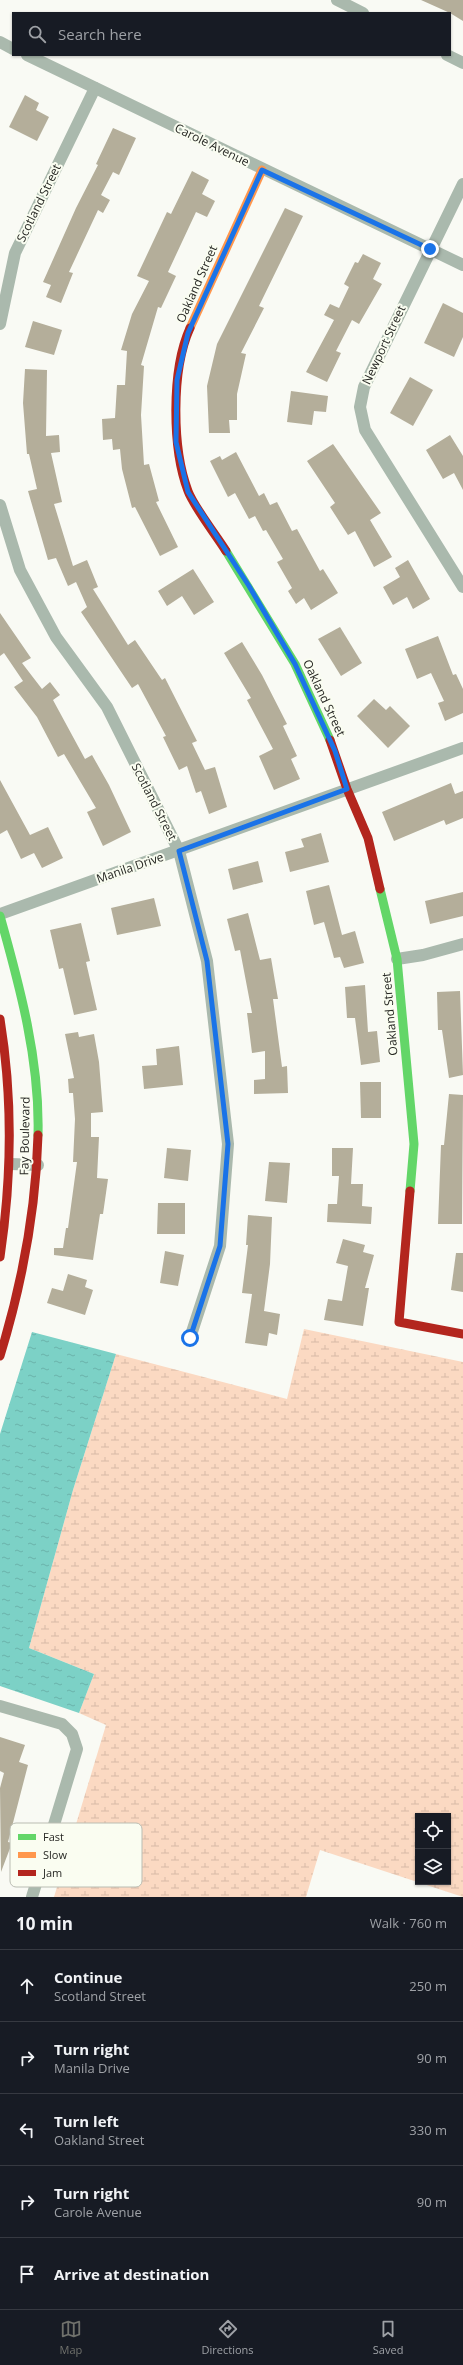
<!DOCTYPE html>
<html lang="en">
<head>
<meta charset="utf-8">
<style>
  body { margin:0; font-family:"Open Sans",sans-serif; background:#242831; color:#f1f3f6 }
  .controls { position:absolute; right:12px; bottom:12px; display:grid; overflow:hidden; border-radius:0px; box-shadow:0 1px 3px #0004 }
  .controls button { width:36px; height:36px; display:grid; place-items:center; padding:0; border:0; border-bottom:1px solid #363941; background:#171b24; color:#f1f3f6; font:20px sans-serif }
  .stop { position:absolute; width:12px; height:12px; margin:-9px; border:3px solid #1a73e8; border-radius:50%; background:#fff }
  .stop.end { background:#1a73e8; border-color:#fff; box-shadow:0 1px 4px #0008 }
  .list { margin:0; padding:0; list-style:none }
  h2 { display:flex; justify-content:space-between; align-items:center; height:52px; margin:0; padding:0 16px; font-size:17px }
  h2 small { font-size:13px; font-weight:400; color:#9ea1a6 }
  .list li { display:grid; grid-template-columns:26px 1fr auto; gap:12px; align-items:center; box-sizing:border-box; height:72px; padding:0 16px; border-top:1px solid #363941 }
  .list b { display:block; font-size:15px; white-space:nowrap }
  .list p { margin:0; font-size:13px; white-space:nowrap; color:#9ea1a6 }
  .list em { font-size:13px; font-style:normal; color:#9ea1a6 }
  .icon { flex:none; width:22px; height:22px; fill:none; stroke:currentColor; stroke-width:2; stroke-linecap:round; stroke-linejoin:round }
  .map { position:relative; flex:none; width:463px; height:1897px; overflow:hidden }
  .search { position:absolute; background:#171b24; box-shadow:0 1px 3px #0004; left:12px; right:12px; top:12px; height:44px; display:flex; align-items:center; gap:10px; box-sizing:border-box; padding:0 14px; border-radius:0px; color:#9ea1a6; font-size:15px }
  .sheet { height:412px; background:#171b24 }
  nav { display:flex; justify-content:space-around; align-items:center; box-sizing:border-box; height:56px; border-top:1px solid #363941; background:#171b24; font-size:11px; color:#9ea1a6 }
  nav a { display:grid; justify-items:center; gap:2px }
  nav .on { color:#70716c }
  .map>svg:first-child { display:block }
  .wetland { fill:url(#wetland-marsh); fill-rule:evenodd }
  .water { fill:url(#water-ripples) }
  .building { fill:#b4ae9a }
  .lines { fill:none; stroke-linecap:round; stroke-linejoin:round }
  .street { stroke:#aab9ad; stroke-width:12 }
  .fast { stroke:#63d668; stroke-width:9 }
  .slow { stroke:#ff974d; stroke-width:9 }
  .jam { stroke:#b3261e; stroke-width:9 }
  .route { stroke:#1a73e8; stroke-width:5 }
  .labels { text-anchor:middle; stroke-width:4; stroke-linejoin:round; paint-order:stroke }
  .street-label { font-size:12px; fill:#262723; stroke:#fafdf1 }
  .key { fill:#fafdf1; stroke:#babdb3; stroke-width:1 }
  .key-label { font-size:11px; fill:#262723 }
</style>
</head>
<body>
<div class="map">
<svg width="463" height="1897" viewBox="0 0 463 1897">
  <defs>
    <pattern id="wetland-marsh" width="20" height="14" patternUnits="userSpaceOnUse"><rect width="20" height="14" fill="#fbd9c2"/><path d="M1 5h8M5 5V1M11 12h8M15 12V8" fill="none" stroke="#d7baa6"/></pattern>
    <pattern id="water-ripples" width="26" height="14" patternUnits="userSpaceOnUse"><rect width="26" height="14" fill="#7cd1c6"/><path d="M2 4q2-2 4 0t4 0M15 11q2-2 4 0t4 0" fill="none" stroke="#6bb3aa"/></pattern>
  </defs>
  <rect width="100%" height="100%" fill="#f9faf4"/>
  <!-- wetland -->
  <path class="wetland" d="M304,1329L463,1362V1897L320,1850L306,1897H54L106,1725L79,1713L94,1674L29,1648L73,1490L116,1354L287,1399ZM418,1816H448V1882H418Z"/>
  <!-- water -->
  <polygon class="water" points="32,1332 116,1354 73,1490 29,1648 94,1674 79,1713 0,1686 0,1434"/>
  <!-- building -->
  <g class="building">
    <polygon points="421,0 463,0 463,21 450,13"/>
    <polygon points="25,95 39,103 36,110 49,117 37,141 9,127"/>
    <polygon points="113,128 136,138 119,175 113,172 101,195 110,200 103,213 98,210 69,272 73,273 61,303 46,297 51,285 43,282 76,208 98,165 96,164"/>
    <polygon points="192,171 209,180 202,194 215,201 207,217 196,212 168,272 176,276 161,308 158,307 141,365 144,366 141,415 144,465 149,464 159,501 156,502 178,547 160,556 135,507 132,508 122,469 120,449 113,450 112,439 103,440 102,419 115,418 117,385 125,385 127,351 121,350 132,314 149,281 137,276 167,212 171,214"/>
    <polygon points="285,208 303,216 259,306 264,308 241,353 246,354 237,394 237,420 229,420 230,433 209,433 207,386 217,344"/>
    <polygon points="363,254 381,263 373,279 382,284 359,324 352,320 336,351 341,353 327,382 306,372 334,320 324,315 330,304 339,308 349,287 344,284 355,262 358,263"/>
    <polygon points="443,303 463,313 463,337 454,357 424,343"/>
    <polygon points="33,321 62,330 54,355 25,347"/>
    <polygon points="25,369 47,370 46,436 59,435 60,452 51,453 62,502 54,504 73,566 87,560 98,587 93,589 128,645 135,640 162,680 165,678 197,741 192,743 205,770 215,767 227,807 209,814 201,791 196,793 187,766 179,770 163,737 166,736 138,684 132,688 81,612 87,607 76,582 68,586 56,558 48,560 28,491 37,489 29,454 27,454 23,403"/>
    <polygon points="410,377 433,390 413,426 390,413"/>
    <polygon points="291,391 328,396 326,412 314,411 312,425 287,422"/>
    <polygon points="450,435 463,456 463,490 454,473 443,479 426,450"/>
    <polygon points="333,444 381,513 370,520 392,557 374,567 355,531 348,535 330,507 335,503 307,461"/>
    <polygon points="236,452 259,496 264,493 270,505 277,502 292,531 297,529 320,571 323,569 338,593 311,610 304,598 296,604 288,591 292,588 277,562 283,559 266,530 263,531 255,516 249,519 235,493 228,497 210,461 220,456 222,460"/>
    <polygon points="408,560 430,599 413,609 407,597 393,605 383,587 400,577 395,568"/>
    <polygon points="193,569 214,602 194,615 182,596 167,606 158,591"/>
    <polygon points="0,613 31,658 22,663 42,689 50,682 60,695 53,700 85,759 92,755 109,785 131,832 103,846 87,812 96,808 64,754 58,757 37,717 14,687 23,681 4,653 0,656"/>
    <polygon points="340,627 362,663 341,676 318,639"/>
    <polygon points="438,636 453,675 456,674 463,689 463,713 445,721 438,703 444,701 431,673 417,679 405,649"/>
    <polygon points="242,642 262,675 287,724 283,726 297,756 291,759 300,779 274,790 259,756 273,749 247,700 251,698 224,653"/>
    <polygon points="374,699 386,710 390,706 410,726 388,748 357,716"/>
    <polygon points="0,780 30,835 48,827 63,858 42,868 34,853 21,859 7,830 0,834"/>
    <polygon points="451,783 455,794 463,791 463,818 446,825 444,820 394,841 382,812"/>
    <polygon points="321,833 329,862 290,872 285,852 304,847 301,839"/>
    <polygon points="258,861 263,882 233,890 228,869"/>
    <polygon points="329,885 342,935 355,931 364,963 344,968 340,957 334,958 324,922 314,925 306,891"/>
    <polygon points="463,892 463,916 430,924 425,901"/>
    <polygon points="154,898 161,926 117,935 111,908"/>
    <polygon points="248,913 260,960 271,958 278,999 273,999 282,1067 287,1066 288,1093 254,1094 254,1080 265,1079 265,1051 252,1053 247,1013 252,1013 240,950 235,951 227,919"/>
    <polygon points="81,923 90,961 86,962 97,1010 74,1015 63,968 59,969 50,930"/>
    <polygon points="365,985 368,1032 377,1031 380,1062 361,1065 355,1018 347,1018 345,987"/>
    <polygon points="460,991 463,1075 449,1078 442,1030 438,1030 437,992"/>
    <polygon points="78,1032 79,1037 94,1034 99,1062 103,1112 91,1113 91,1137 99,1137 97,1178 108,1179 103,1214 100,1214 93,1260 54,1255 54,1248 63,1248 66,1228 68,1228 77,1162 73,1162 75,1119 73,1093 69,1093 68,1079 74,1078 65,1034"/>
    <polygon points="179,1046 183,1085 144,1089 142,1066 157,1065 156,1049"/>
    <polygon points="360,1082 381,1082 381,1118 361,1118"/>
    <polygon points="449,1094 463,1095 462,1224 438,1224 441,1145 444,1145"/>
    <polygon points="167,1148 191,1150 188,1181 164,1178"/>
    <polygon points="332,1148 353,1148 351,1184 363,1184 362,1206 372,1207 371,1224 327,1222 328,1204 337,1204 339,1176 332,1176"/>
    <polygon points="269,1162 290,1163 287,1203 265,1201"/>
    <polygon points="158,1203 185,1203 185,1234 157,1234"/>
    <polygon points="248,1215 272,1217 270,1264 264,1311 280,1314 277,1335 269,1333 267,1346 245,1343 252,1294 242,1293 248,1245 246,1245"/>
    <polygon points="343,1239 365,1245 363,1252 374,1255 365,1288 369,1288 363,1326 324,1320 328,1299 342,1301 348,1266 336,1263"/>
    <polygon points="165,1251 184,1255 178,1286 160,1283"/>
    <polygon points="456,1253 463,1253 463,1292 451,1290"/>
    <polygon points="68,1274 87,1280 85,1287 93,1290 85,1315 47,1303 52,1288 63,1291"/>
    <polygon points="0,1737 25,1745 19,1762 28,1765 8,1842 12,1843 1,1872 0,1788 4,1773 0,1771"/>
  </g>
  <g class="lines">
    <!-- street -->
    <g class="street">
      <polyline points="337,0 363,13"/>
      <polyline points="0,42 13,49"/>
      <polyline points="27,55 463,265"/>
      <polyline points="447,55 463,63"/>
      <polyline points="463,184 364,387 360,407 365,430 463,587"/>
      <polyline points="0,324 15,253 95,88"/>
      <polyline points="0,505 20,570 56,637 107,707 179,851 207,961 228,1144 220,1246 190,1338"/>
      <polyline points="0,914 463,748"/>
      <polyline points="397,959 423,955 463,944"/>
      <polyline points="11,1164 38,1165"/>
      <polyline points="0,1706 62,1724 72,1734 77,1749 32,1897"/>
    </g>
    <!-- fast -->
    <g class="fast">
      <polyline points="226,551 295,664 330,740"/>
      <polyline points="380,889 397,959 414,1144 410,1191"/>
      <path d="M0,916C20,987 40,1061 38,1135"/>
    </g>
    <!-- slow -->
    <polyline class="slow" points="190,328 262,170"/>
    <!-- jam -->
    <g class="jam">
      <path d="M190,328C171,370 172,449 188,491C194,507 216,535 226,551"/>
      <polyline points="330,740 347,789 368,838 380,889"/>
      <path d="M0,1019C13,1099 12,1177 0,1257"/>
      <polyline points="410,1191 399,1322 463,1334"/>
      <path d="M0,1356C22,1284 36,1211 38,1135"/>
    </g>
  </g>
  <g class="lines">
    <!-- route -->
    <polyline class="route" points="190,1338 220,1246 228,1144 207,961 179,851 347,789 335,751 295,664 249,586 188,492 176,442 177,380 188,333 262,170 430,249"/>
  </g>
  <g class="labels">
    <!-- street labels -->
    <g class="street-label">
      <text transform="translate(212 145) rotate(26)" y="4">Carole Avenue</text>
      <text transform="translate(39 203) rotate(-64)" y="4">Scotland Street</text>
      <text transform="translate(197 284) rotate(-66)" y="4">Oakland Street</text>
      <text transform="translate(384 345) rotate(-65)" y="4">Newport Street</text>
      <text transform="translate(324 698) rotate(65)" y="4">Oakland Street</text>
      <text transform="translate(154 802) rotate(63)" y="4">Scotland Street</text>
      <text transform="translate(130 868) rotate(-19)" y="4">Manila Drive</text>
      <text transform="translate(390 1014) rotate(-95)" y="4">Oakland Street</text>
      <text transform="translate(25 1136) rotate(-89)" y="4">Fay Boulevard</text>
    </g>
  </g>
  <!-- legend -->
  <rect x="10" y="1823" width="132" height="64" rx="6" class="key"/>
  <rect x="18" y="1834" width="18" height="6" fill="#63d668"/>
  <rect x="18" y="1852" width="18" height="6" fill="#ff974d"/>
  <rect x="18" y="1870" width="18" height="6" fill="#b3261e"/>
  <g class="key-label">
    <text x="43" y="1841">Fast</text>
    <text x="43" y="1859">Slow</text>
    <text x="43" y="1877">Jam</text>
  </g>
</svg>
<div class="controls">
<button><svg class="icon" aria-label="locate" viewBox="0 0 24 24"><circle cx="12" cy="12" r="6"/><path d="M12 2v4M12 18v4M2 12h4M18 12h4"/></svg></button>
<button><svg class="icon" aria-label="layers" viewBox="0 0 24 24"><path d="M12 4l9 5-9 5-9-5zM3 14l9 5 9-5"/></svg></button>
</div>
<div class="stop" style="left:190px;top:1338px"></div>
<div class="stop end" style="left:430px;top:249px"></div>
<div class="search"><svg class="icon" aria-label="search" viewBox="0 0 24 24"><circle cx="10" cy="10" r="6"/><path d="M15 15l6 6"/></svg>Search here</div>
</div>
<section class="sheet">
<h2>10 min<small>Walk · 760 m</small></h2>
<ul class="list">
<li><svg class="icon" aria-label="ahead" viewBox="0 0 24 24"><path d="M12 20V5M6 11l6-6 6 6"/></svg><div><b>Continue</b><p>Scotland Street</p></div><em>250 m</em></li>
<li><svg class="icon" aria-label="right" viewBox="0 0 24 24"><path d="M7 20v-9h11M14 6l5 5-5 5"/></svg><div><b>Turn right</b><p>Manila Drive</p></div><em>90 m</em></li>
<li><svg class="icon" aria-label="left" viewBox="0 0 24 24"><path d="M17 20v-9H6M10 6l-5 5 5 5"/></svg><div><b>Turn left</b><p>Oakland Street</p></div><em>330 m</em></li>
<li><svg class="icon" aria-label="right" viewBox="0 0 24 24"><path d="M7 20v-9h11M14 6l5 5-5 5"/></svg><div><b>Turn right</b><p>Carole Avenue</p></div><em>90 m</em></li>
<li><svg class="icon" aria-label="arrive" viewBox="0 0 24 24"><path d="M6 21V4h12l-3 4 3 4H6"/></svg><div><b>Arrive at destination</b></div></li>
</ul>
</section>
<nav>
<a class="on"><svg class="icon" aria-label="map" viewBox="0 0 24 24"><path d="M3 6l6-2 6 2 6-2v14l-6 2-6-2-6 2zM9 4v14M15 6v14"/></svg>Map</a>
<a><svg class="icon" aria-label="directions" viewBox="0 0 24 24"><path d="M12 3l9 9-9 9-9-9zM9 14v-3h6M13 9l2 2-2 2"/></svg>Directions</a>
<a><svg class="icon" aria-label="saved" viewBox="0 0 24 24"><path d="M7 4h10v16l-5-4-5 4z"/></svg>Saved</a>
</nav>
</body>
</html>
